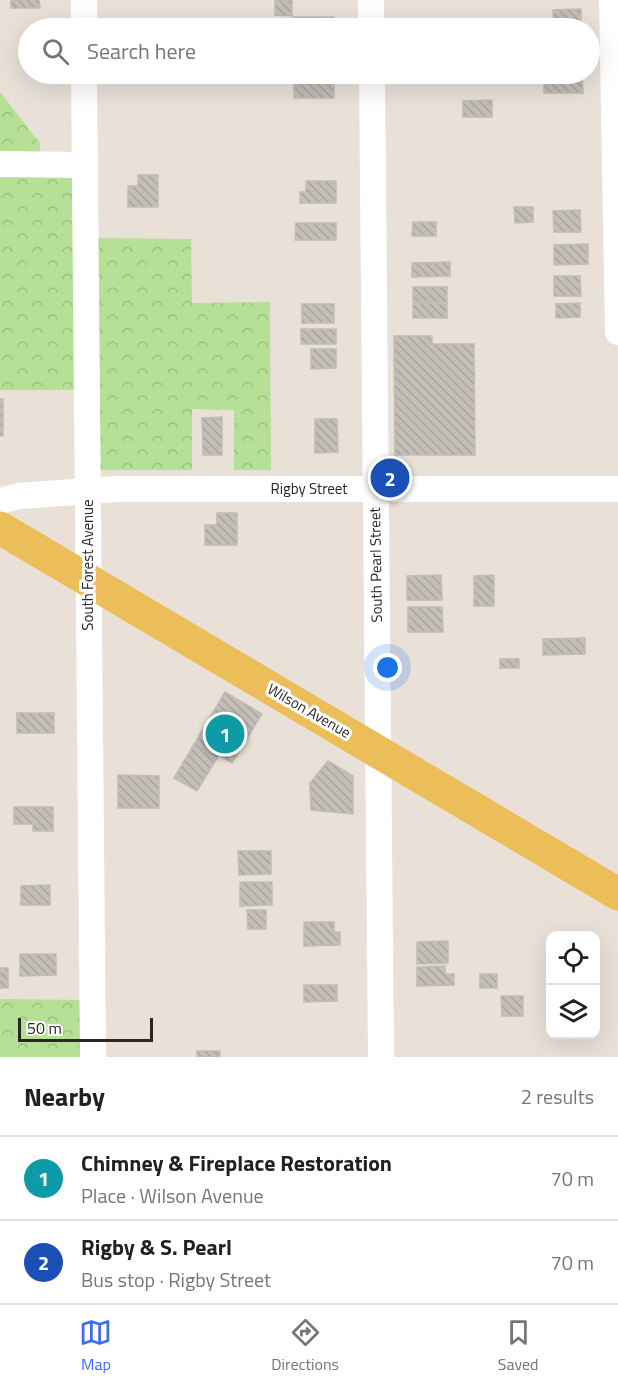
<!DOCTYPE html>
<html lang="en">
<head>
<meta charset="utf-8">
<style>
  body { margin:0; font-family:"Titillium Web",sans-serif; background:#f2f2f2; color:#202124 }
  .controls { position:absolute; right:18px; bottom:18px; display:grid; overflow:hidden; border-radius:12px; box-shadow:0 6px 24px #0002 }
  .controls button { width:54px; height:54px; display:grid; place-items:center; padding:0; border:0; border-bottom:2px solid #e0e0e0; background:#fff; color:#202124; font:30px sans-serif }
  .scale { position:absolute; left:18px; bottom:15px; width:135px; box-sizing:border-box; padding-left:6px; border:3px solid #272727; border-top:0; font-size:16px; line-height:21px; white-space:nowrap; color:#272727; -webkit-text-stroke:4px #fff; paint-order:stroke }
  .you { position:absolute; left:388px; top:668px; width:21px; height:21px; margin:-15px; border:4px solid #fff; border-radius:50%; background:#1a73e8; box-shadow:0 0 0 9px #1a73e833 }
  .badge { display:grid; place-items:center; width:39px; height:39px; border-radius:50%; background:#3a6cf5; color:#fff; font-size:20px; font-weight:700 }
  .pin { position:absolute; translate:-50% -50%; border:3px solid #fff; box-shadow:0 2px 6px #0006 }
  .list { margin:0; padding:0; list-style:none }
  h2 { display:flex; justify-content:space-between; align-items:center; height:78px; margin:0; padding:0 24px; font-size:26px }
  h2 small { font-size:20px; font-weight:400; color:#757577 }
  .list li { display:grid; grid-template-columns:39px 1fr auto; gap:18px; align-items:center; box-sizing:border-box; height:84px; padding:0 24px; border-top:2px solid #e0e0e0 }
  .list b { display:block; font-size:22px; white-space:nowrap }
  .list p { margin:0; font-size:20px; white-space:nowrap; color:#757577 }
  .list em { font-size:20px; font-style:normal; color:#757577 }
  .icon { flex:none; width:33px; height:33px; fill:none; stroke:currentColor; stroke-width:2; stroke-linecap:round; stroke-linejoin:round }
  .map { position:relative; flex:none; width:618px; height:1057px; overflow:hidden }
  .search { position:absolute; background:#fff; box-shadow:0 6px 24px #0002; left:18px; right:18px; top:18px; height:66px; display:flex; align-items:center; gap:15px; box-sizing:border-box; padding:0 21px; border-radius:33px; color:#757577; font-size:22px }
  .sheet { height:246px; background:#fff }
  nav { display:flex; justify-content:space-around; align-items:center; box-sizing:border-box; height:84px; border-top:2px solid #e0e0e0; background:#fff; font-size:16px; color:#757577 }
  nav a { display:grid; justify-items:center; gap:3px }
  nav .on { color:#3a6cf5 }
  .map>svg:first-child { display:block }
  .forest { fill:url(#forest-crowns) }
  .building { fill:url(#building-back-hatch); stroke:#c4bcb2; stroke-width:1.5 }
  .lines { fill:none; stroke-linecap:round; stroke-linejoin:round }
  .minor { stroke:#fff; stroke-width:26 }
  .major { stroke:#ecbe5a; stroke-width:33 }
  .labels { text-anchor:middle; stroke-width:6; stroke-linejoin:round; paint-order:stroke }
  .street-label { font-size:15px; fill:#272727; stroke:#fff }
</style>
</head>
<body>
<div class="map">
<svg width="618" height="1057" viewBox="0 0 618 1057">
  <defs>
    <pattern id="forest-crowns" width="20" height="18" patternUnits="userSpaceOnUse" patternTransform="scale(1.5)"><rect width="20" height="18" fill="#b5e095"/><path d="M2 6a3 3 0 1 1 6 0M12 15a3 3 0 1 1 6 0" fill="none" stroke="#9cc080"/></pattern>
    <pattern id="building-back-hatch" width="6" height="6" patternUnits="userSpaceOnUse" patternTransform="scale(1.5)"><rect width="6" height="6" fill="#c4beb8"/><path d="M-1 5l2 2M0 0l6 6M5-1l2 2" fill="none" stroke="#a8a39e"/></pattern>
  </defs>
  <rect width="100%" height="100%" fill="#e9e1d8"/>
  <!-- forest -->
  <g class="forest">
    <polygon points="0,92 40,143 39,164 85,165 86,238 191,239 192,303 270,302 271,470 234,470 234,410 192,409 192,470 87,470 87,390 0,390"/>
    <polygon points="0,999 92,1000 93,1057 0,1057"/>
  </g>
  <!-- building -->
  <g class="building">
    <polygon points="11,0 39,0 40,8 11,8"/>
    <polygon points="275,0 292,0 292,16 275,15"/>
    <polygon points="581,9 581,28 554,28 553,10"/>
    <rect x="293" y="17" width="41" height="11"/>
    <polygon points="409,20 441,21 441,28 409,28"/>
    <rect x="482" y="20" width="20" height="8"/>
    <rect x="411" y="74" width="32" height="8"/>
    <polygon points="582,77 583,93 544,93 544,78"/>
    <rect x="294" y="81" width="40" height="17"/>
    <polygon points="492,100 492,117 463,117 463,101"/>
    <polygon points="138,175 158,175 158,207 128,207 128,186 138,186"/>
    <polygon points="306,181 336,181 336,203 300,203 300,192 306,192"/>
    <polygon points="514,207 533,207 533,222 515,223"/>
    <polygon points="580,210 581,232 554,232 553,211"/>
    <polygon points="413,222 436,222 436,236 412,236"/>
    <polygon points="296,223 336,223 336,240 295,240"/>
    <polygon points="588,244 588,264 554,265 554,245"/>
    <polygon points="450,262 450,276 412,277 412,263"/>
    <polygon points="554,276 580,276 581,296 554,296"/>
    <rect x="413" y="287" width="34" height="15"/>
    <rect x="413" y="303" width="34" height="15"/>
    <polygon points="580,303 580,317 556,318 556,304"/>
    <rect x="302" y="304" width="32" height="19"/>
    <rect x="301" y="329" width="35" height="15"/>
    <polygon points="394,336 432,336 432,344 474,344 475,455 395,455"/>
    <polygon points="311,349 336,349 336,368 311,369"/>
    <rect x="0" y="399" width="3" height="37"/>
    <polygon points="222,417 222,455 203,455 202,418"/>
    <polygon points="315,419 337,419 338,452 315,453"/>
    <polygon points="217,513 237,513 237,545 205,545 205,525 217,525"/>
    <polygon points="441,575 442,600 407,600 407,576"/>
    <polygon points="494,575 494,606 474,606 474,576"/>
    <polygon points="408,607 442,607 443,632 408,632"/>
    <polygon points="585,638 585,654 543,655 543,639"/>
    <rect x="500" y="659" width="19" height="9"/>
    <polygon points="225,692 262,714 232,763 219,755 197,791 174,778"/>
    <rect x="17" y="713" width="37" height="20"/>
    <polygon points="328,761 353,776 353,814 311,810 310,783"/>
    <polygon points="118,775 159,776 159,808 118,808"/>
    <polygon points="14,807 53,807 53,831 33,831 33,824 14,824"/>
    <polygon points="238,851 271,851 271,874 239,875"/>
    <polygon points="240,882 272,882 272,905 240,906"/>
    <polygon points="50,885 50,905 21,905 21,886"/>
    <polygon points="247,910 266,910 266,929 248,929"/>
    <polygon points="304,922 334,922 334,932 340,932 340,945 304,946"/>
    <polygon points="448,941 448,963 417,964 417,942"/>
    <polygon points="20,954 56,954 56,975 20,976"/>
    <polygon points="445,966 445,974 454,974 454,985 417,986 417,967"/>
    <rect x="0" y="968" width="8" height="20"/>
    <rect x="480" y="974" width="17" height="14"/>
    <polygon points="304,985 337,985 337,1001 304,1002"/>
    <polygon points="501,996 523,996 523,1016 502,1016"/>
    <rect x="197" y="1051" width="23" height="6"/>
  </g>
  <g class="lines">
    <!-- minor -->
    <g class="minor">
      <polyline points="84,0 84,28"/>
      <polyline points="371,0 371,28"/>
      <polyline points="612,0 618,332"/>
      <polyline points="84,74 93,1057"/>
      <polyline points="372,74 381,1057"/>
      <polyline points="0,164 85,165"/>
      <polyline points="0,501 19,496 117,489 618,489"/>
    </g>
    <!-- major -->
    <polyline class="major" points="0,528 618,894"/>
  </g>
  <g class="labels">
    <!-- street labels -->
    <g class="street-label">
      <text x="309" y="494">Rigby Street</text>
      <text transform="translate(88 565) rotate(-90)" y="5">South Forest Avenue</text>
      <text transform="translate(376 565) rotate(-91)" y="5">South Pearl Street</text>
      <text transform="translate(309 711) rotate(30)" y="5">Wilson Avenue</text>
    </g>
  </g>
</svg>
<div class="controls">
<button><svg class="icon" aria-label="locate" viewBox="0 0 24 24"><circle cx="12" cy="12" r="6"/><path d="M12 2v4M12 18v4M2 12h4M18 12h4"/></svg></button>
<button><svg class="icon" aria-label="layers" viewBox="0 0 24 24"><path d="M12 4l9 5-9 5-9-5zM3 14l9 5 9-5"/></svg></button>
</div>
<div class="scale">50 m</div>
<div class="you"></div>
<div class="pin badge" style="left:225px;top:734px;background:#0f9aa8">1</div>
<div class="pin badge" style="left:390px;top:478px;background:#1a4fb4">2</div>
<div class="search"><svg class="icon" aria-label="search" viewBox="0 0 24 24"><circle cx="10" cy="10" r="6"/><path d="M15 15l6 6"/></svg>Search here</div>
</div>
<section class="sheet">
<h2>Nearby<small>2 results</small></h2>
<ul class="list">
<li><span class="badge" style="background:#0f9aa8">1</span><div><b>Chimney &amp; Fireplace Restoration</b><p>Place · Wilson Avenue</p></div><em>70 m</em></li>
<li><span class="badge" style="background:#1a4fb4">2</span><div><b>Rigby &amp; S. Pearl</b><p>Bus stop · Rigby Street</p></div><em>70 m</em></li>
</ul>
</section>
<nav>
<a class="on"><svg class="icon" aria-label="map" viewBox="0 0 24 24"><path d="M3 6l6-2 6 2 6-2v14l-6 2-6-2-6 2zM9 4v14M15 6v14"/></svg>Map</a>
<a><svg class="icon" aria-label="directions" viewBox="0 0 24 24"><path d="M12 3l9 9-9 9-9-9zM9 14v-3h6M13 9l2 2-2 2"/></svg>Directions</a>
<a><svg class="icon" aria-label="saved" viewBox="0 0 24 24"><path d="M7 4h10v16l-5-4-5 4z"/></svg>Saved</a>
</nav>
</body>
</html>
